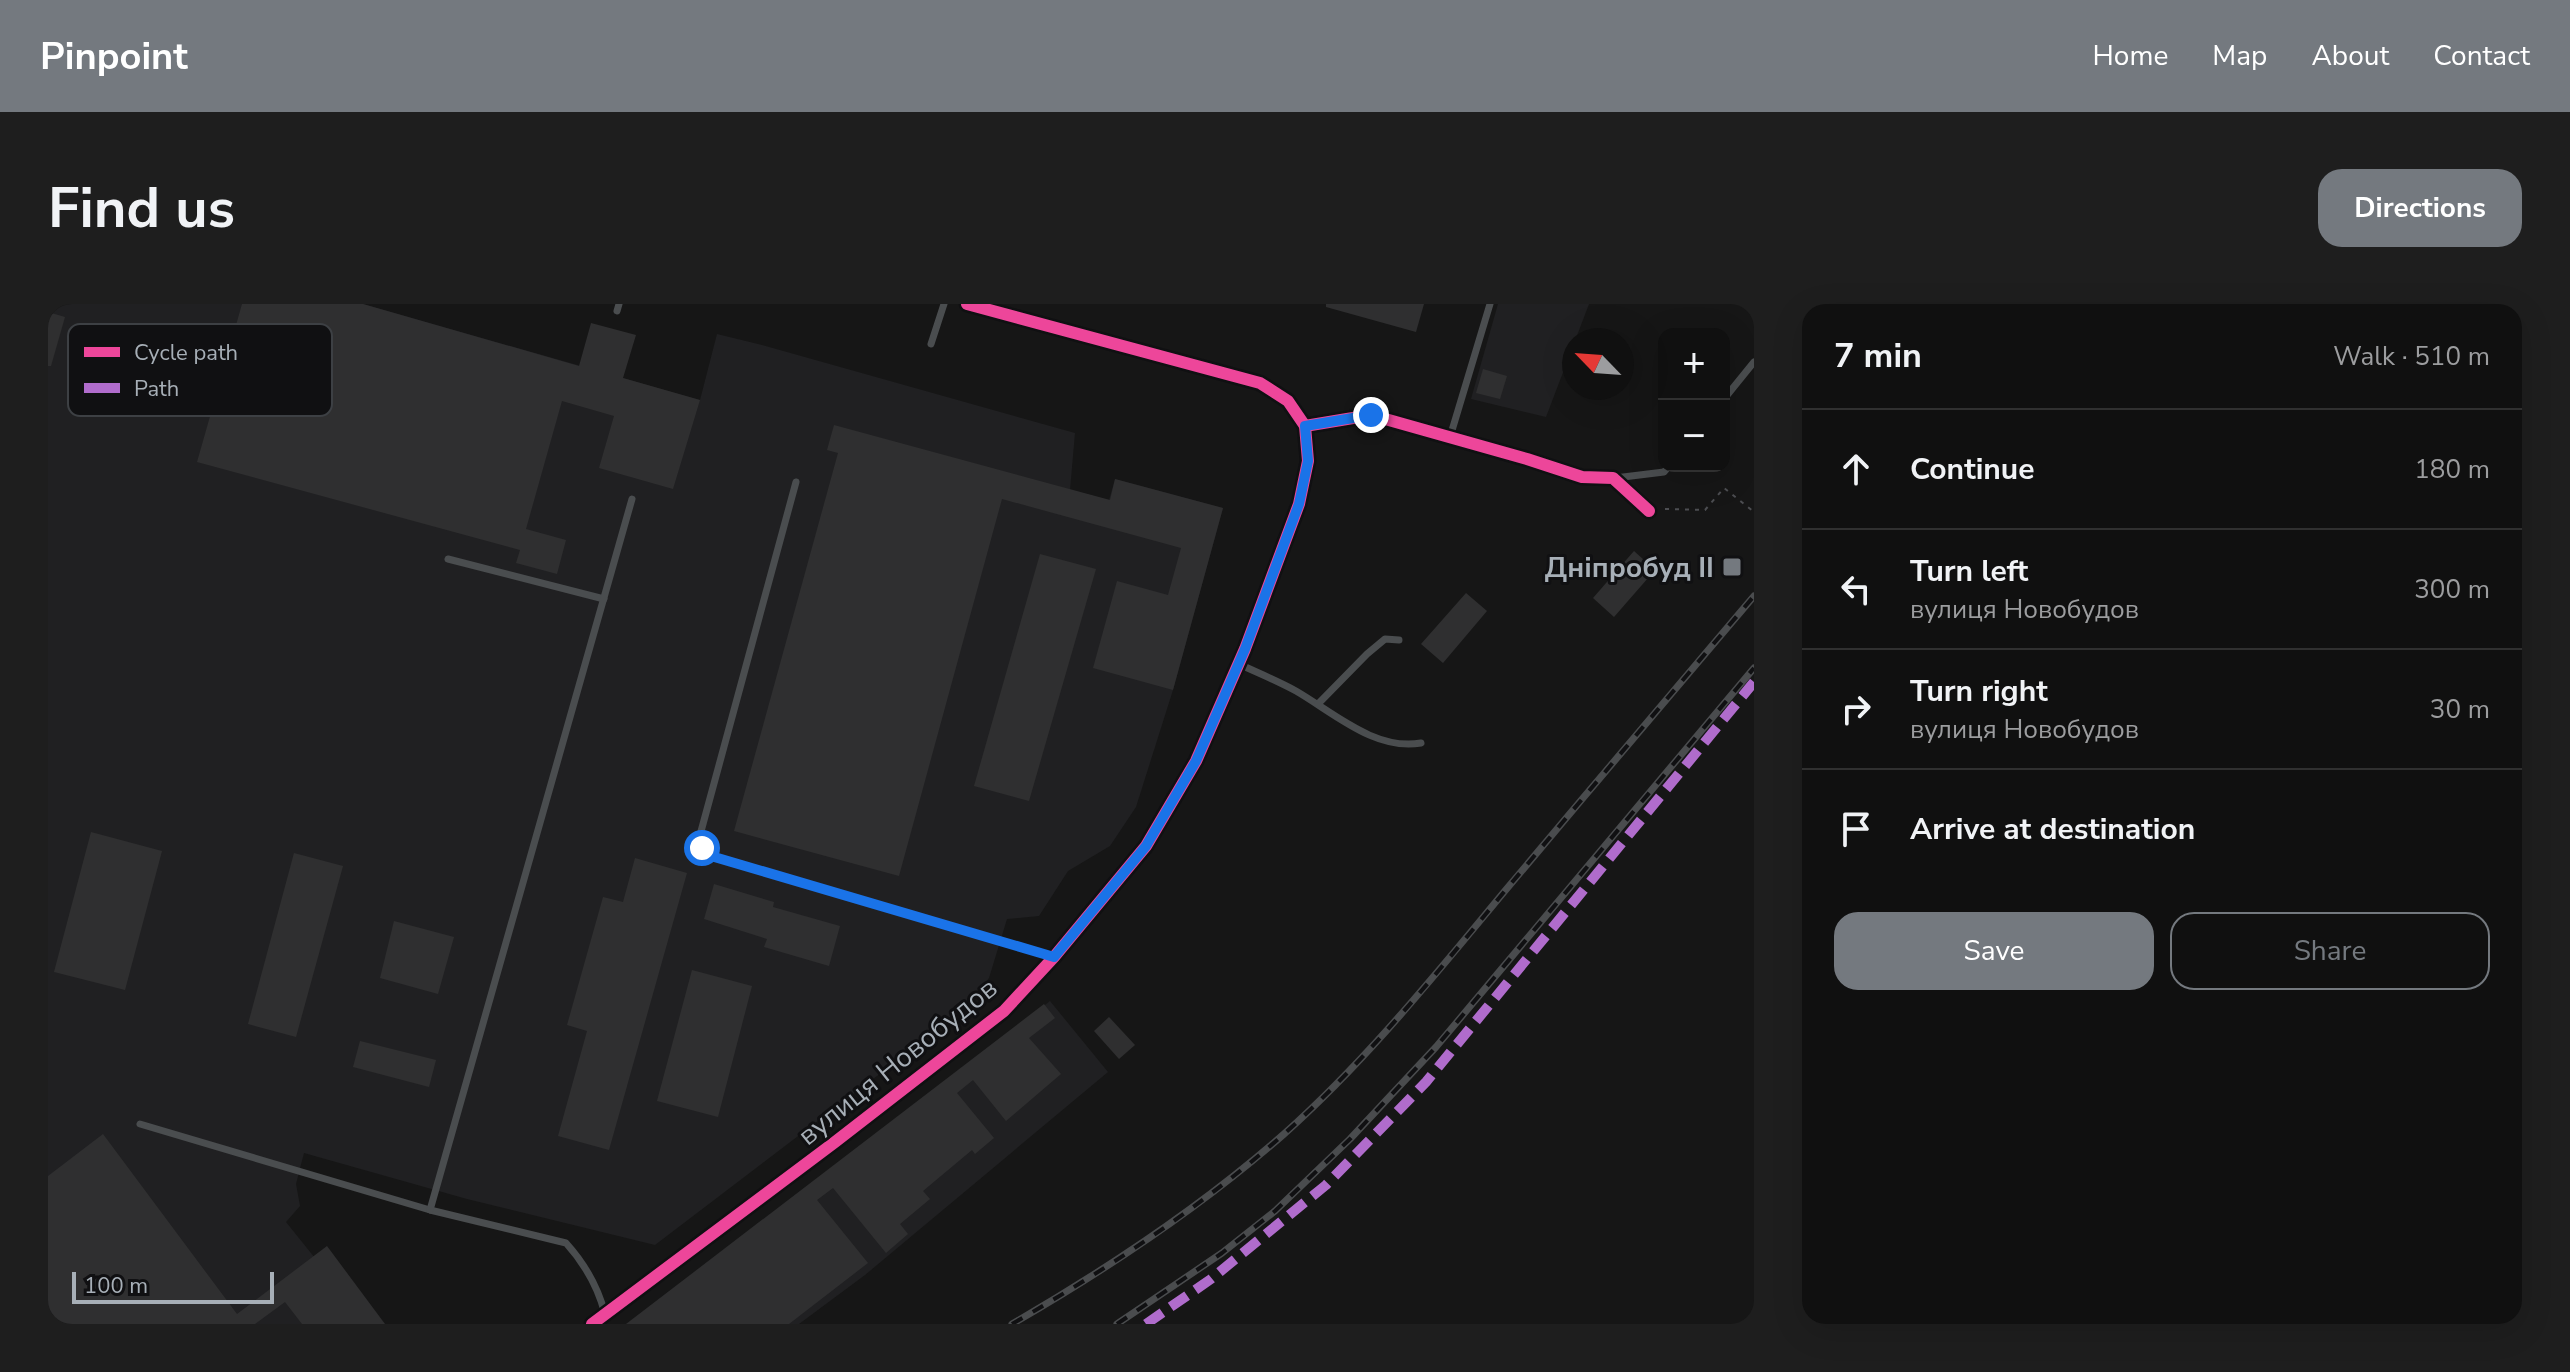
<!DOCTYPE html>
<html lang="en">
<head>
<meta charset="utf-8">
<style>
  body { margin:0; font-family:"Nunito Sans",sans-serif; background:#1e1e1e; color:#f1f3f6 }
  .controls { position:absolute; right:24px; top:24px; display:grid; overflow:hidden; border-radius:16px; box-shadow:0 8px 32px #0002 }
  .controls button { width:72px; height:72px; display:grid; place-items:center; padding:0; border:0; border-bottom:2px solid #303030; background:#101010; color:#f1f3f6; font:40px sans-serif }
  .compass { position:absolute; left:1514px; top:24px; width:72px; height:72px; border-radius:50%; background:#101010; box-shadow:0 8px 32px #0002; rotate:295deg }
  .scale { position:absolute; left:24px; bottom:20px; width:202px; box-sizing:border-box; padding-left:8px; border:4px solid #a7afb7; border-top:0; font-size:22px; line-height:28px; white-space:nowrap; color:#a7afb7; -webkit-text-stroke:6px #101012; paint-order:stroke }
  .stop { position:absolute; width:24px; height:24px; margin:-18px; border:6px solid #1a73e8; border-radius:50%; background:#fff }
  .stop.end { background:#1a73e8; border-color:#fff; box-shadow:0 2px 8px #0008 }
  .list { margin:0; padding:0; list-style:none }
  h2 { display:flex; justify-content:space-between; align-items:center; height:104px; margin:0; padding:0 32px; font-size:34px }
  h2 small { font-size:26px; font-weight:400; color:#9c9d9f }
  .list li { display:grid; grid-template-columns:52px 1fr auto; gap:24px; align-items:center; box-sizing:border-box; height:120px; padding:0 32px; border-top:2px solid #303030 }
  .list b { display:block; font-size:30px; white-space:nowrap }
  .list p { margin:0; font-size:26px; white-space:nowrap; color:#9c9d9f }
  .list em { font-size:26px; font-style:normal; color:#9c9d9f }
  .actions { display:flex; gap:16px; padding:24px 32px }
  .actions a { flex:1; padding:18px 0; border:2px solid #74797f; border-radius:24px; text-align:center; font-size:28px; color:#74797f }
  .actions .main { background:#74797f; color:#fff }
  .icon { flex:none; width:44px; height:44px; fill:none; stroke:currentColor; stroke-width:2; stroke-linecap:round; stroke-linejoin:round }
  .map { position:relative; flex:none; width:1706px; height:1020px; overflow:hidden; border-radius:24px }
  header { display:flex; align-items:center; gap:48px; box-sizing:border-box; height:112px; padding:0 40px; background:#74797f; color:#fff }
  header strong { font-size:38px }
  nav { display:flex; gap:44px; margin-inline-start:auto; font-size:28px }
  .intro { display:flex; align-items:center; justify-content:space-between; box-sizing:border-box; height:192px; padding:0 48px }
  h1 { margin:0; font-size:56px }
  .button { padding:20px 36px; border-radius:24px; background:#74797f; color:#fff; font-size:28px; font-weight:700 }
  main { display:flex; gap:48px; padding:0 48px }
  aside { flex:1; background:#101010; border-radius:24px; box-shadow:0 8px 32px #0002 }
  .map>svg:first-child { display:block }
  .built { fill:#202022 }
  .building { fill:#2f2f30 }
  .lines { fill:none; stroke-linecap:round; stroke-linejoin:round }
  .path { stroke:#4c4d51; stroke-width:2; stroke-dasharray:4 6; stroke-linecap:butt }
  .lane { stroke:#4a4d4f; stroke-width:7 }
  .street { stroke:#4a4d4f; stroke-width:14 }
  .rail-casing { stroke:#4a4c4e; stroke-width:7 }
  .rail { stroke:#101012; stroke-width:4; stroke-dasharray:12; stroke-linecap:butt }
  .quiet { stroke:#b06ccc; stroke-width:10; stroke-dasharray:20 10; stroke-linecap:butt }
  .cycleway-casing { stroke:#101012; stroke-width:17 }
  .cycleway { stroke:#ed469a; stroke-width:12 }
  .route { stroke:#1a73e8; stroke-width:10 }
  .poi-dot { fill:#74797f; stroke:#101012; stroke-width:3 }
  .labels { text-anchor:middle; stroke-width:6; stroke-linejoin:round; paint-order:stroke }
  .poi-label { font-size:28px; font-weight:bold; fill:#a7afb7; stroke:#101012; text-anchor:end }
  .street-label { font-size:28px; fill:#a7afb7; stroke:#101012 }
  .key { fill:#101012; stroke:#3d4044; stroke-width:2 }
  .key-label { font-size:22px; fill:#a7afb7 }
</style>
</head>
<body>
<header>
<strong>Pinpoint</strong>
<nav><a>Home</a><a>Map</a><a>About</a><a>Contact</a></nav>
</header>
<div class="intro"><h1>Find us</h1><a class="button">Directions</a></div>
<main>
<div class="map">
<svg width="1706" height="1020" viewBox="0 0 1706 1020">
  <rect width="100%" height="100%" fill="#161616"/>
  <!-- built -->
  <g class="built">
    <polygon points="0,0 315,0 652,96 669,30 714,41 1027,129 1022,186 1061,196 1067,175 1175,204 1125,386 1088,503 1062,542 1020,567 991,612 959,615 941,674 917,705 607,941 419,895 256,849 248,880 252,902 238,918 320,1020 0,1020"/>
    <polygon points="1450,0 1541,0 1498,113 1423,95"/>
    <polygon points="1002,697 1060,768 817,971 751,1020 584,1020"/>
  </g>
  <!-- building -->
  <g class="building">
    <polygon points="194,0 315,0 531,62 543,19 588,31 575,74 652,96 625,185 551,164 566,112 514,97 478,225 518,236 509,270 468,259 472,246 149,158"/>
    <polygon points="1278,0 1376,0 1368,28 1278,3"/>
    <polygon points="0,8 17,13 3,62 0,62"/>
    <polygon points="1435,65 1459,72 1452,95 1428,89"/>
    <polygon points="786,121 1062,196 1067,175 1175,204 1125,386 1045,364 1069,277 1120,291 1133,244 954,195 851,572 686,527 790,149 779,146"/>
    <polygon points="1586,247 1607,266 1566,313 1545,294"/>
    <polygon points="992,250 1048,265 981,497 926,482"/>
    <polygon points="1418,289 1439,307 1395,359 1373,340"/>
    <polygon points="43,528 114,547 77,686 6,668"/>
    <polygon points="246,549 295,562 248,733 200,720"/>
    <polygon points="587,554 639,569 561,846 510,832 539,727 519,721 555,593 575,598"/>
    <polygon points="666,580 726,598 725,603 792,622 781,662 716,643 719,635 656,615"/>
    <polygon points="346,617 406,633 390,690 332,674"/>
    <polygon points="644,666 704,682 670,813 609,797"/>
    <polygon points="996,700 1007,714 981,734 1013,770 958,817 925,776 909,789 946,834 927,850 924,846 875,887 882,895 852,920 860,930 838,949 785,884 769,896 820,959 741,1020 578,1020"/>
    <polygon points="1061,713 1087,741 1071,755 1046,727"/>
    <polygon points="312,737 388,756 381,783 305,763"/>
    <polygon points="55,830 189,1010 279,942 337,1020 254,1020 237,998 207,1020 0,1020 0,872"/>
  </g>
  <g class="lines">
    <!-- path -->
    <polyline class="path" points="1617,205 1657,206 1676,184 1706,208"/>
    <!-- lane -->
    <g class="lane">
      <polyline points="569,7 571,0"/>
      <polyline points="883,40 896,0"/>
      <polyline points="1676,95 1706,58"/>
      <polyline points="1402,133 1442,0"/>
      <polyline points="1567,174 1616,168 1621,162"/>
      <polyline points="748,178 652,531 654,544 663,552 1006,653"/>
      <polyline points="400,255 556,295"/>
      <path d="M1191,360C1210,369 1230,377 1248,387C1286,409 1327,447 1373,439"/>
      <polyline points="1270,400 1319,350 1337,335 1351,336"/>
      <path d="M92,820L382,906L518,939C537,960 550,983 557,1010"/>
      <polyline points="382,906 584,195"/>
    </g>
    <!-- street -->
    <g class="street">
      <polyline points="1257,122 1323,111 1479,155 1534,173 1565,174 1601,207"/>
      <polyline points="544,1020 787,838 956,707 1006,653 1098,542 1148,457 1197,345 1251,200 1260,157 1257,122 1240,97 1212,79 919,0"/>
    </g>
    <!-- rail casing -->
    <g class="rail-casing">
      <g id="rail">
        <path d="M964,1020C1061,964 1153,903 1236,830C1318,757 1387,671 1456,588C1539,489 1623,390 1706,292"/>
        <polyline points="1069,1020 1174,949 1227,907 1302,835 1388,743 1706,364"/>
      </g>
    </g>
    <!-- rail -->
    <use href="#rail" class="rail"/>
    <!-- quiet -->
    <polyline class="quiet" points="1098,1020 1163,975 1278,881 1378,778 1706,378"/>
    <!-- cycleway casing -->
    <g class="cycleway-casing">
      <g id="cycleway">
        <polyline points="1257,122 1323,111 1479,155 1534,173 1565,174 1601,207"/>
        <polyline points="544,1020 787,838 956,707 1006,653 1098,542 1148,457 1197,345 1251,200 1260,157 1257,122 1240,97 1212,79 919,0"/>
      </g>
    </g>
    <!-- cycleway -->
    <use href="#cycleway" class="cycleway"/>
  </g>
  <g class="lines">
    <!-- route -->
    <polyline class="route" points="654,544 663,552 1006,653 1098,542 1148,457 1197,345 1251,200 1260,157 1257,122 1323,111"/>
  </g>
  <!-- markers -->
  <rect class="poi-dot" x="1674" y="253" width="20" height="20" rx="4"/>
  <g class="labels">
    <!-- poi labels -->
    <g class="poi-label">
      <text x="1666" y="273">Дніпробуд ІІ</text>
    </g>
    <!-- street labels -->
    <g class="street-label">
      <text transform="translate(849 757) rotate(-39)" y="10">вулиця Новобудов</text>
    </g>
  </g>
  <!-- legend -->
  <rect x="20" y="20" width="264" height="92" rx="12" class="key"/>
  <rect x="36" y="43" width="36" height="10" fill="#ed469a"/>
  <rect x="36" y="79" width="36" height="10" fill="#b06ccc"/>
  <g class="key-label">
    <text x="86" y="56">Cycle path</text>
    <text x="86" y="92">Path</text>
  </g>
</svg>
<div class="controls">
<button>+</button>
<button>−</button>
</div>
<svg class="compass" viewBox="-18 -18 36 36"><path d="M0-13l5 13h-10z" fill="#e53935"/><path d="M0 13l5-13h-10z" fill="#9c9d9f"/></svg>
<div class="scale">100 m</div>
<div class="stop" style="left:654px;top:544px"></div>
<div class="stop end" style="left:1323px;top:111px"></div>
</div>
<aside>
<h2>7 min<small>Walk · 510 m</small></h2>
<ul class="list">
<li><svg class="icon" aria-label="ahead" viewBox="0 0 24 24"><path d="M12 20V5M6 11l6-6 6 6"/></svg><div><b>Continue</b></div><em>180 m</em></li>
<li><svg class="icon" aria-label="left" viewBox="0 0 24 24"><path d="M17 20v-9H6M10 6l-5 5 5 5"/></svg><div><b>Turn left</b><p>вулиця Новобудов</p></div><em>300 m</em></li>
<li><svg class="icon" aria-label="right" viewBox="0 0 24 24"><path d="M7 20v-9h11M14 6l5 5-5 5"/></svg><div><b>Turn right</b><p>вулиця Новобудов</p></div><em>30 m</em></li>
<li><svg class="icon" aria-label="arrive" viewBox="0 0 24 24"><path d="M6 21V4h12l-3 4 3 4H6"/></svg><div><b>Arrive at destination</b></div></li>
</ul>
<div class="actions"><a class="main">Save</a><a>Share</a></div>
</aside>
</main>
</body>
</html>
